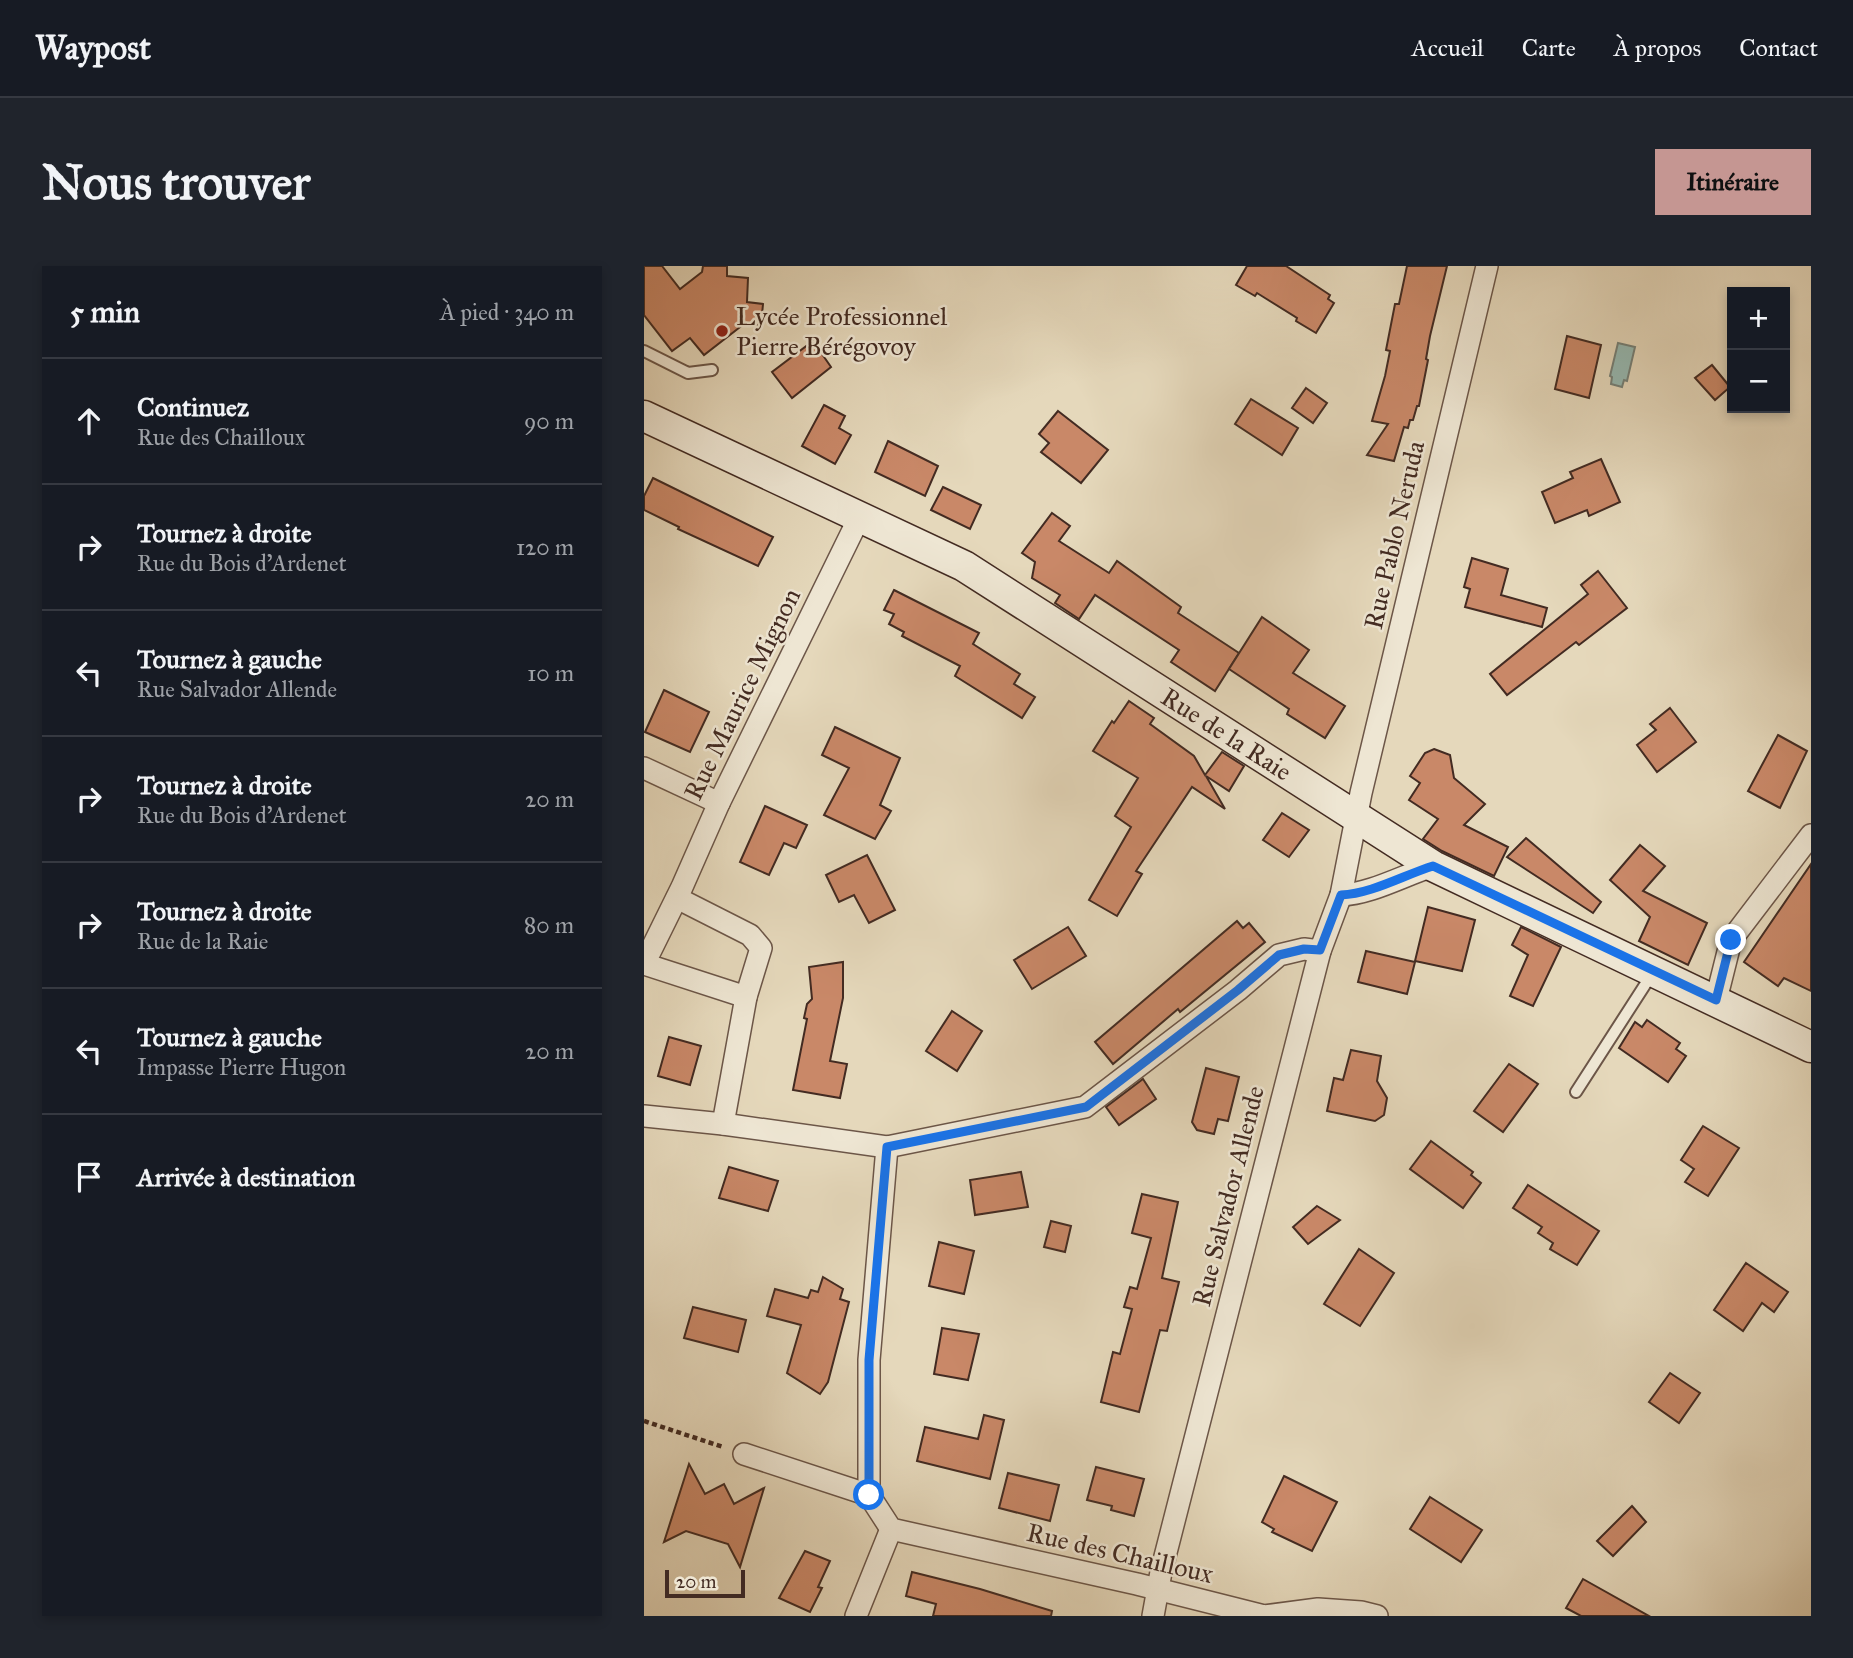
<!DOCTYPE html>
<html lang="fr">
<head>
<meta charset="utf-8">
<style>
  body { margin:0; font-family:"IM FELL Great Primer",serif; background:#20242c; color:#f1f3f6 }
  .controls { position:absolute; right:21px; top:21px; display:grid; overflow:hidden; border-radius:0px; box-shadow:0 4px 10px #0003 }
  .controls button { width:63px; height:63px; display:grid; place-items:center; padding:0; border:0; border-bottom:2px solid #363941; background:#171b24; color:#f1f3f6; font:35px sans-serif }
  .scale { position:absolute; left:21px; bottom:18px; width:80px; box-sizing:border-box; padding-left:7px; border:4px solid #432b22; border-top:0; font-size:19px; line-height:24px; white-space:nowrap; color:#432b22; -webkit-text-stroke:5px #eee6d3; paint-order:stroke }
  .stop { position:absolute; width:21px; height:21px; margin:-16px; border:5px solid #1a73e8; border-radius:50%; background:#fff }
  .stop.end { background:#1a73e8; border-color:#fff; box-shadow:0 2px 7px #0008 }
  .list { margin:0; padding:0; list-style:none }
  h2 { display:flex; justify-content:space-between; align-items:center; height:91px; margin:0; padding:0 28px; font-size:30px }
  h2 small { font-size:23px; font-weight:400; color:#9ea1a6 }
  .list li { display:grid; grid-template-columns:46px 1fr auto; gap:21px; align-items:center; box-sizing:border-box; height:126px; padding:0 28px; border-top:2px solid #363941 }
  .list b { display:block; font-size:26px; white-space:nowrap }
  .list p { margin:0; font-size:23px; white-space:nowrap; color:#9ea1a6 }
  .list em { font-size:23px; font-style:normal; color:#9ea1a6 }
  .icon { flex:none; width:38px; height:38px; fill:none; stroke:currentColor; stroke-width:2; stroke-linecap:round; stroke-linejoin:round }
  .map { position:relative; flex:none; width:1167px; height:1350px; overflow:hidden; border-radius:0px }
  header { display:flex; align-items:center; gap:42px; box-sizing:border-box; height:98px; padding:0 35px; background:#171b24; border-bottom:2px solid #363941 }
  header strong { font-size:33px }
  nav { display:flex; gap:38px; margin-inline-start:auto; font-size:24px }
  .intro { display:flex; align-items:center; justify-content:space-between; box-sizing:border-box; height:168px; padding:0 42px }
  h1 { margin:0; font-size:49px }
  .button { padding:18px 32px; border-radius:0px; background:#c59692; color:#111; font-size:24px; font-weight:700 }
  main { display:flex; gap:42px; padding:0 42px }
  aside { flex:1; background:#171b24; border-radius:0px; box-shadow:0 4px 10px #0003 }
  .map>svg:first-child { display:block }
  .water { fill:#96b9b2; stroke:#758078; stroke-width:2 }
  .building { fill:#c98868; stroke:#432b22; stroke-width:2 }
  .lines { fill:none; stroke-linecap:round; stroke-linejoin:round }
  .lane-casing { stroke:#6c5648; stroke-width:14 }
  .street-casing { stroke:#6c5648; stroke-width:24 }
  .secondary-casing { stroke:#432b22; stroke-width:33 }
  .path { stroke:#432b22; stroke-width:4.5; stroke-dasharray:5 3.5; stroke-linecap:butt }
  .lane { stroke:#eee6d3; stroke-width:10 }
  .street { stroke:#eee6d3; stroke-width:21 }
  .secondary { stroke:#eee6d3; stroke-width:30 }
  .route { stroke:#1a73e8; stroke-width:9 }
  .poi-dot { fill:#8f2418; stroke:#eee6d3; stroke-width:2.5 }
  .labels { text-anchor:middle; stroke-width:5; stroke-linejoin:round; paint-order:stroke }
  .poi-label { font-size:26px; fill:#432b22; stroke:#eee6d3; text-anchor:start }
  .street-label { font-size:26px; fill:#432b22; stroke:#eee6d3 }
</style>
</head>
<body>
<header>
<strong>Waypost</strong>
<nav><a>Accueil</a><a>Carte</a><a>À propos</a><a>Contact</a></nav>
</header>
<div class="intro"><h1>Nous trouver</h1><a class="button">Itinéraire</a></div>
<main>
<aside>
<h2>5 min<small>À pied · 340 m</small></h2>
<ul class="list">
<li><svg class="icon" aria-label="ahead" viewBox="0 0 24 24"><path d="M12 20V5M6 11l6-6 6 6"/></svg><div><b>Continuez</b><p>Rue des Chailloux</p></div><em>90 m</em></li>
<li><svg class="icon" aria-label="right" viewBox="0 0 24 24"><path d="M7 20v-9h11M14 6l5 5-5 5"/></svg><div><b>Tournez à droite</b><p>Rue du Bois d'Ardenet</p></div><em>120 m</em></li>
<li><svg class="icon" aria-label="left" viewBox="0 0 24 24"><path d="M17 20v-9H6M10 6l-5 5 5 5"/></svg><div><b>Tournez à gauche</b><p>Rue Salvador Allende</p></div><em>10 m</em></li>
<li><svg class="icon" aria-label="right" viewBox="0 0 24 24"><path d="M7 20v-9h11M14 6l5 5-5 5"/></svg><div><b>Tournez à droite</b><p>Rue du Bois d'Ardenet</p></div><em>20 m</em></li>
<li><svg class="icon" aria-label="right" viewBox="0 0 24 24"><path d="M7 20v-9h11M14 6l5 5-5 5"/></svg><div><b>Tournez à droite</b><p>Rue de la Raie</p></div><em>80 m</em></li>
<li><svg class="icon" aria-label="left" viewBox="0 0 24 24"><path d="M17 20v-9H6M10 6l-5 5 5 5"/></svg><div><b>Tournez à gauche</b><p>Impasse Pierre Hugon</p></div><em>20 m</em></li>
<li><svg class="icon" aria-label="arrive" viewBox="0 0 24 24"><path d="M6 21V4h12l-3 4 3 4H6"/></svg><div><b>Arrivée à destination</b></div></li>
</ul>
</aside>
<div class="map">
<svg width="1167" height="1350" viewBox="0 0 1167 1350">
  <rect width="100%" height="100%" fill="#e5d8bb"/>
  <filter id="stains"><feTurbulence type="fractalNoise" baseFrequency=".00286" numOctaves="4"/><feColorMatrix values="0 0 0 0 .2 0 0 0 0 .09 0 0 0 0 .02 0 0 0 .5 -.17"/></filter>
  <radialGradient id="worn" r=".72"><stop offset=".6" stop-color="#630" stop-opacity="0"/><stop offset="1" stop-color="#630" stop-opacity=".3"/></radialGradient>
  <!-- water -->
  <polygon class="water" points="974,77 991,81 983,115 980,114 978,121 967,118 968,111 966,110"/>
  <!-- building -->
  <g class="building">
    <polygon points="0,0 18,0 36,23 58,6 59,0 83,0 83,10 104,12 103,36 119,38 117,59 100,58 60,89 46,72 28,85 0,49"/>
    <polygon points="603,0 642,0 686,29 684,33 690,37 672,67 652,55 653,52 613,27 611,30 592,19"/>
    <polygon points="763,0 803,0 786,70 782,93 784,94 775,140 773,140 769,154 766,154 764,162 760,161 750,195 723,189 744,158 728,155 741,110 746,85 742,84 751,38 755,38"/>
    <polygon points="923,70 957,79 945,132 911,123"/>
    <polygon points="169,75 187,101 148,132 128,106"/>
    <polygon points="1068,99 1086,121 1071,134 1051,112"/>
    <polygon points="662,122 683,137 669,157 648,142"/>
    <polygon points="607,133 654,162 638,189 591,158"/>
    <polygon points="180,139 201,150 195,162 207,169 191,198 158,180"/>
    <polygon points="414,145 464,184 437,217 397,186 405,177 395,168"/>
    <polygon points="244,175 294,200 281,230 231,206"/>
    <polygon points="957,193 976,236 945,250 943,244 911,257 898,226 929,212 926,206"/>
    <polygon points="9,212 129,271 114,300 34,263 35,261 0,244 0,230"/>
    <polygon points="299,221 337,239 326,263 287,244"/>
    <polygon points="408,247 426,260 415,275 465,307 473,295 537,341 534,347 595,387 571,425 527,396 535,384 451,329 435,353 411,337 416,329 388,312 391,296 378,287"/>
    <polygon points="828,292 864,303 857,329 903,342 898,361 821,341 826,323 820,321"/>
    <polygon points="954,305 983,342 935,379 932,376 863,429 846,408 944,328 937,319"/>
    <polygon points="250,324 335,367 329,378 376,408 370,418 391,431 378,452 311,410 316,400 258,370 260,366 245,358 250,348 240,344"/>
    <polygon points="618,351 665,384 649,407 701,440 681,472 643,448 645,443 585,403"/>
    <polygon points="20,424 65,446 46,486 1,466"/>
    <polygon points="485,435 510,452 506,458 550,490 561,509 578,486 600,500 585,525 562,510 581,543 548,521 492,605 498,608 473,650 445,634 487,561 471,550 494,512 449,485 468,455 470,457"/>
    <polygon points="1026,442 1052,476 1013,506 993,479 1012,464 1006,458"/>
    <polygon points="191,461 256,492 236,539 247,545 231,573 180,549 205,502 178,489"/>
    <polygon points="1134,469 1163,485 1136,542 1104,525"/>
    <polygon points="790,483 806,489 810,512 841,538 820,559 864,581 850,610 798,585 779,573 794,553 765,534 776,517 766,510 781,487"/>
    <polygon points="121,540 163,559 152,582 140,577 125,609 96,596"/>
    <polygon points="638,547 665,564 645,591 619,574"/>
    <polygon points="882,572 957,636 949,647 863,591"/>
    <polygon points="996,579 1021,600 999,625 1063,657 1044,699 995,675 1006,651 966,614"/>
    <polygon points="223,589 251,644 225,657 210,629 195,636 182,609"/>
    <polygon points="1167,598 1167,725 1140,712 1134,720 1100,696"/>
    <polygon points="784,641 831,654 818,705 771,695"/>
    <polygon points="593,655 599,662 605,657 621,676 536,746 534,743 469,798 451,776"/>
    <polygon points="424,661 442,690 388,723 370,694"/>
    <polygon points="877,661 917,681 889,740 866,730 884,689 868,679"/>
    <polygon points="722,685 771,696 763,728 714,716"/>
    <polygon points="199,696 199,732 186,795 203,798 196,832 149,824 163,753 160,752 163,738 168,733 165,701"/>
    <polygon points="308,745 338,765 313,805 282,785"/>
    <polygon points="1003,754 1036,777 1032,783 1042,790 1024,816 975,782 991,756 998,761"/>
    <polygon points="25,771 57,780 46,819 14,810"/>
    <polygon points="707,784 737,790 733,815 743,832 740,849 731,855 683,845 690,812 699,814"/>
    <polygon points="865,798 894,818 859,866 830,845"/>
    <polygon points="562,802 595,811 584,855 574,853 570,868 553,864 548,856"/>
    <polygon points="499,813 512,833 475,859 462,841"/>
    <polygon points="1059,860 1095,882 1064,930 1041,916 1050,903 1037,894"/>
    <polygon points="787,875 829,906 827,909 837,917 819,942 766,903"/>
    <polygon points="85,901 134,915 124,945 75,932"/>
    <polygon points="377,906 384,941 331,949 326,914"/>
    <polygon points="884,919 955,965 933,999 906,983 909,977 894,967 898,961 869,942"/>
    <polygon points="498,928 534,936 518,1012 535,1016 523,1065 516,1064 495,1146 457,1136 469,1086 476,1088 488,1043 480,1041 486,1021 493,1023 507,972 488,967"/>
    <polygon points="673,940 696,954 664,978 649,961"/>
    <polygon points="407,955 427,960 421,986 400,981"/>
    <polygon points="295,976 330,985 320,1028 285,1020"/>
    <polygon points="715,983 750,1007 716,1060 680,1038"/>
    <polygon points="1102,997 1144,1026 1130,1046 1118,1037 1099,1065 1070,1044"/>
    <polygon points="179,1011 199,1023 196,1033 205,1036 184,1116 176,1128 143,1107 157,1059 123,1050 131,1023 164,1032 167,1024 174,1026"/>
    <polygon points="49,1041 102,1054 94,1086 40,1072"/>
    <polygon points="298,1062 335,1068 324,1114 290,1108"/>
    <polygon points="1026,1107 1056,1127 1035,1157 1005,1136"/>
    <polygon points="340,1149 360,1154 346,1213 273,1195 281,1161 334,1173"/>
    <polygon points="45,1198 61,1228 80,1218 90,1238 120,1222 96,1301 84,1278 42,1265 20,1276"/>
    <polygon points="452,1201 500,1213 490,1250 467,1244 468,1240 443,1234"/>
    <polygon points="364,1207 415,1219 406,1255 355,1242"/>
    <polygon points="640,1210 693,1236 668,1285 628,1266 630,1263 618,1256"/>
    <polygon points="786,1231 838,1264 817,1296 766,1263"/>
    <polygon points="988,1240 1002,1256 969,1290 953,1275"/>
    <polygon points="161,1285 186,1295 174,1321 178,1322 166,1346 135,1332"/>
    <polygon points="268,1306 336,1323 408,1345 407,1350 289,1350 292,1338 262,1330"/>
    <polygon points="939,1313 1005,1350 937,1350 922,1342"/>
  </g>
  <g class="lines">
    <!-- lane casing -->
    <g class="lane-casing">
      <g id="lane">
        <polyline points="0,85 44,107 68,104"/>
        <polyline points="932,826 1008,708"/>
      </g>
    </g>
    <!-- street casing -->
    <g class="street-casing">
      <g id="street">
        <polyline points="0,502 75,537"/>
        <path d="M697,629C727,628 760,609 789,600"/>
        <polyline points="33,632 106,669 117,682 102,731"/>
        <polyline points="1072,734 1087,674 1167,569"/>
        <polyline points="0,850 79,858 243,881 441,841 594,724 635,689 660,683 676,685"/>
        <polyline points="79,858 102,731 0,698 38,621 75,537 216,250"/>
        <polyline points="100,1188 225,1229 247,1263 493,1318 620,1350 674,1343 717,1346 733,1350"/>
        <polyline points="225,1229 225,1094 243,881"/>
        <polyline points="212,1350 247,1263"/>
        <polyline points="509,1350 517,1306 676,685 697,629 717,527 843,0"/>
      </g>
    </g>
    <!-- secondary casing -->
    <g class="secondary-casing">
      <g id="secondary">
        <path id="s1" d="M0,150L320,300L789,600L1167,781"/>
      </g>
    </g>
    <!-- path -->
    <polyline class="path" points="0,1155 79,1181"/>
    <!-- lane -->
    <use href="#lane" class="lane"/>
    <!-- street -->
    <use href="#street" class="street"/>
    <!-- secondary -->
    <use href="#secondary" class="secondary"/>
  </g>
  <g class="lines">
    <!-- route -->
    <path class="route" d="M225,1229V1094L243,881L442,841L594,724L635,689L660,683L676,684L697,629C727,628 760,609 789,600L1072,734L1087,674"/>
  </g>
  <!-- markers -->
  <circle class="poi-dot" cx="78" cy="65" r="7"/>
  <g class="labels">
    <!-- poi labels -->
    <g class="poi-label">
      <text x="92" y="59">Lycée Professionnel<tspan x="92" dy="30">Pierre Bérégovoy</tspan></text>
    </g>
    <!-- street labels -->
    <g class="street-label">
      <text transform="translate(750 269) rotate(-77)" y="9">Rue Pablo Neruda</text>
      <text transform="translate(98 428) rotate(-64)" y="9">Rue Maurice Mignon</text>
      <text dy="9" stroke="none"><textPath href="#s1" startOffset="665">Rue de la Raie</textPath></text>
      <text transform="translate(584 930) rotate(-76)" y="9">Rue Salvador Allende</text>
      <text transform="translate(476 1287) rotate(13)" y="9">Rue des Chailloux</text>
    </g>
  </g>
  <rect width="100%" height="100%" filter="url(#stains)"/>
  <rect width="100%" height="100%" fill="url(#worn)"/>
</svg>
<div class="controls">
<button>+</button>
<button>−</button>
</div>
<div class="scale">20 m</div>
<div class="stop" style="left:225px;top:1229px"></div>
<div class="stop end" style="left:1087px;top:674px"></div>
</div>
</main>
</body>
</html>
